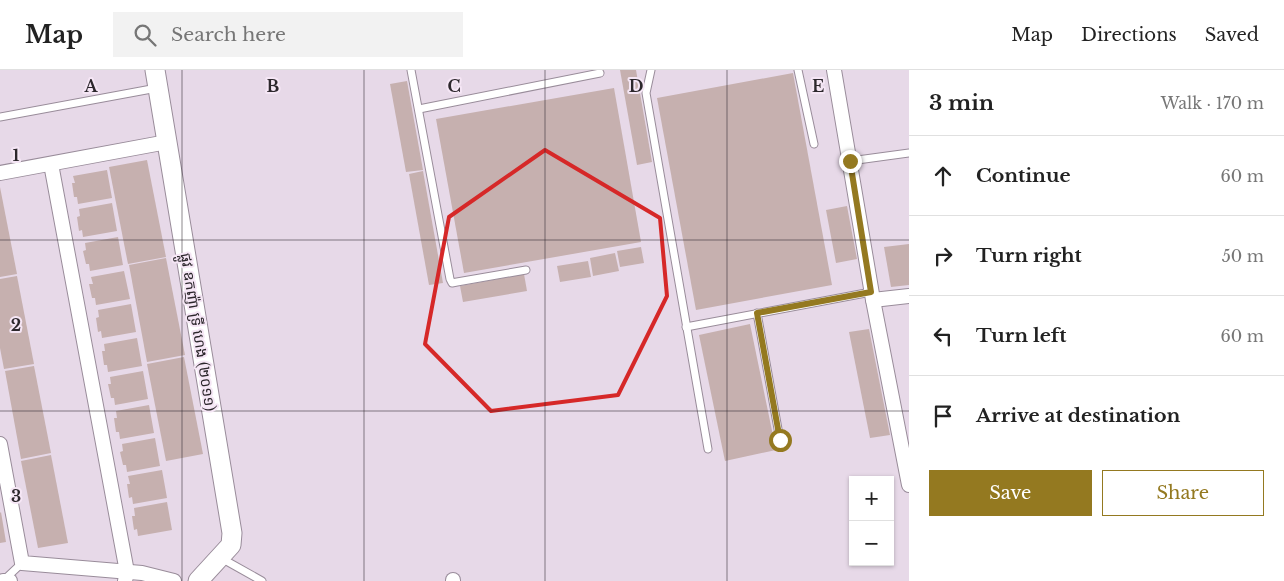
<!DOCTYPE html>
<html lang="en">
<head>
<meta charset="utf-8">
<style>
  body { margin:0; font-family:"Libre Baskerville","Noto Sans Khmer",serif; background:#f2f2f2; color:#222 }
  .controls { position:absolute; right:15px; bottom:15px; display:grid; overflow:hidden; border-radius:0px; box-shadow:0 1px 4px #0004 }
  .controls button { width:45px; height:45px; display:grid; place-items:center; padding:0; border:0; border-bottom:1px solid #e0e0e0; background:#fff; color:#222; font:25px sans-serif }
  .stop { position:absolute; width:15px; height:15px; margin:-11px; border:4px solid #947920; border-radius:50%; background:#fff }
  .stop.end { background:#947920; border-color:#fff; box-shadow:0 1px 5px #0008 }
  .list { margin:0; padding:0; list-style:none }
  h2 { display:flex; justify-content:space-between; align-items:center; height:65px; margin:0; padding:0 20px; font-size:21px }
  h2 small { font-size:16px; font-weight:400; color:#767676 }
  .list li { display:grid; grid-template-columns:32px 1fr auto; gap:15px; align-items:center; box-sizing:border-box; height:80px; padding:0 20px; border-top:1px solid #e0e0e0 }
  .list b { display:block; font-size:19px; white-space:nowrap }
  .list em { font-size:16px; font-style:normal; color:#767676 }
  .actions { display:flex; gap:10px; padding:15px 20px }
  .actions a { flex:1; padding:11px 0; border:1px solid #947920; border-radius:0px; text-align:center; font-size:18px; color:#947920 }
  .actions .main { background:#947920; color:#fff }
  .icon { flex:none; width:28px; height:28px; fill:none; stroke:currentColor; stroke-width:2; stroke-linecap:round; stroke-linejoin:round }
  .map { position:relative; flex:none; width:909px; height:511px; overflow:hidden }
  header { display:flex; align-items:center; gap:30px; box-sizing:border-box; height:70px; padding:0 25px; background:#fff; border-bottom:1px solid #e0e0e0 }
  header strong { font-size:24px }
  nav { display:flex; gap:28px; margin-inline-start:auto; font-size:18px }
  .search { width:350px; height:45px; background:#f2f2f2; display:flex; align-items:center; gap:12px; box-sizing:border-box; padding:0 18px; border-radius:0px; color:#767676; font-size:19px }
  main { display:flex }
  aside { flex:1; background:#fff }
  .map>svg:first-child { display:block }
  .building { fill:#c6b0af }
  .lines { fill:none; stroke-linecap:round; stroke-linejoin:round }
  .lane-casing { stroke:#998c9a; stroke-width:9 }
  .street-casing { stroke:#998c9a; stroke-width:16 }
  .secondary-casing { stroke:#998c9a; stroke-width:21 }
  .lane { stroke:#fff; stroke-width:7 }
  .street { stroke:#fff; stroke-width:14 }
  .secondary { stroke:#fff; stroke-width:19 }
  .route { stroke:#947920; stroke-width:6 }
  .marked { fill:none; stroke:#d62828; stroke-width:4; stroke-linejoin:round }
  .grid { fill:none; stroke:#2c272c; stroke-width:1; stroke-opacity:0.55 }
  .labels { text-anchor:middle; stroke-width:4; stroke-linejoin:round; paint-order:stroke }
  .street-label { font-size:15px; fill:#2c272c; stroke:#f5e6f5 }
  .grid-label { font-size:16px; text-anchor:middle; font-weight:bold; fill:#2c272c; stroke:#f5e6f5; stroke-width:4; stroke-linejoin:round; paint-order:stroke }
</style>
</head>
<body>
<header>
<strong>Map</strong>
<div class="search"><svg class="icon" aria-label="search" viewBox="0 0 24 24"><circle cx="10" cy="10" r="6"/><path d="M15 15l6 6"/></svg>Search here</div>
<nav><a>Map</a><a>Directions</a><a>Saved</a></nav>
</header>
<main>
<div class="map">
<svg width="909" height="511" viewBox="0 0 909 511">
  <rect width="100%" height="100%" fill="#e7d9e8"/>
  <!-- building -->
  <g class="building">
    <polygon points="620,0 636,0 652,92 637,95"/>
    <polygon points="793,3 832,215 696,240 657,28"/>
    <polygon points="407,11 423,100 406,102 390,14"/>
    <polygon points="614,18 641,172 464,203 436,49"/>
    <polygon points="147,90 166,187 128,194 109,97"/>
    <polygon points="107,100 112,128 78,134 77,127 74,127 72,113 75,113 73,106"/>
    <polygon points="423,101 443,213 429,215 409,104"/>
    <polygon points="0,117 17,204 0,207"/>
    <polygon points="112,133 117,161 83,167 82,160 79,161 77,147 80,146 79,139"/>
    <polygon points="847,136 857,189 836,193 826,140"/>
    <polygon points="118,167 123,195 90,201 89,194 86,194 83,181 86,180 85,173"/>
    <polygon points="909,174 909,215 891,217 884,177"/>
    <polygon points="641,177 644,193 620,197 617,181"/>
    <polygon points="615,183 619,201 593,206 590,188"/>
    <polygon points="166,188 185,285 147,292 129,195"/>
    <polygon points="588,191 591,207 560,212 557,196"/>
    <polygon points="124,201 130,229 96,235 95,228 92,228 89,214 93,214 91,207"/>
    <polygon points="524,204 527,221 463,232 460,216"/>
    <polygon points="17,206 34,294 4,299 0,278 0,209"/>
    <polygon points="131,234 136,262 102,268 101,261 98,262 96,248 99,247 98,240"/>
    <polygon points="750,254 776,380 725,391 699,265"/>
    <polygon points="869,259 890,365 870,368 849,262"/>
    <polygon points="137,268 142,296 108,302 107,295 104,295 102,281 105,281 104,274"/>
    <polygon points="184,287 203,384 166,391 147,294"/>
    <polygon points="34,296 51,383 21,389 5,301"/>
    <polygon points="143,301 148,329 115,335 114,328 111,328 108,314 111,314 110,307"/>
    <polygon points="149,335 154,363 120,369 119,362 116,362 114,348 117,348 116,341"/>
    <polygon points="155,368 160,396 127,402 126,395 123,395 120,382 123,381 122,374"/>
    <polygon points="51,385 68,473 38,478 21,391"/>
    <polygon points="162,400 167,428 133,434 132,427 129,428 127,414 130,414 128,406"/>
    <polygon points="167,432 172,460 138,466 137,459 134,460 132,446 135,446 134,438"/>
    <polygon points="1,442 6,472 0,473 0,443"/>
  </g>
  <g class="lines">
    <!-- lane casing -->
    <g class="lane-casing">
      <g id="lane">
        <polyline points="411,0 450,209 452,213 457,212 526,200"/>
        <polyline points="651,0 646,23 708,379"/>
        <polyline points="798,0 814,74"/>
        <polyline points="419,39 600,3"/>
        <polyline points="0,47 157,18"/>
        <polyline points="850,91 909,83"/>
        <polyline points="757,243 780,370"/>
        <polyline points="686,257 871,222"/>
        <polyline points="221,488 262,511"/>
        <polyline points="4,510 22,493"/>
      </g>
    </g>
    <!-- street casing -->
    <g class="street-casing">
      <g id="street">
        <polyline points="834,0 873,230 909,415"/>
        <polyline points="51,94 127,502 125,511"/>
        <polyline points="0,103 167,72"/>
        <polyline points="873,230 909,226"/>
        <polyline points="0,374 22,493 142,503 174,511"/>
        <polyline points="453,510 453,511"/>
        <polyline points="3,511 10,511"/>
      </g>
    </g>
    <!-- secondary casing -->
    <g class="secondary-casing">
      <polyline id="secondary" points="155,0 232,463 231,475 198,511"/>
    </g>
    <!-- lane -->
    <use href="#lane" class="lane"/>
    <!-- street -->
    <use href="#street" class="street"/>
    <!-- secondary -->
    <use href="#secondary" class="secondary"/>
  </g>
  <g class="lines">
    <!-- route -->
    <polyline class="route" points="780,370 757,243 871,222 850,91"/>
  </g>
  <!-- marked area -->
  <path class="marked" d="M545,80L660,148L667,226L618,325L491,341L425,274L449,147Z"/>
  <!-- grid -->
  <path class="grid" d="M182,0V511M364,0V511M545,0V511M727,0V511M0,170H909M0,341H909"/>
  <g class="labels">
    <!-- street labels -->
    <g class="street-label">
      <text transform="translate(198 262) rotate(81)" y="5">ផ្លូវ ឧកញ៉ា ទ្រី ហេង (២០១១)</text>
    </g>
  </g>
  <g class="grid-label">
    <text x="91" y="22">A</text>
    <text x="273" y="22">B</text>
    <text x="454" y="22">C</text>
    <text x="636" y="22">D</text>
    <text x="818" y="22">E</text>
    <text x="16" y="91">1</text>
    <text x="16" y="261">2</text>
    <text x="16" y="432">3</text>
  </g>
</svg>
<div class="controls">
<button>+</button>
<button>−</button>
</div>
<div class="stop" style="left:780px;top:370px"></div>
<div class="stop end" style="left:850px;top:91px"></div>
</div>
<aside>
<h2>3 min<small>Walk · 170 m</small></h2>
<ul class="list">
<li><svg class="icon" aria-label="ahead" viewBox="0 0 24 24"><path d="M12 20V5M6 11l6-6 6 6"/></svg><div><b>Continue</b></div><em>60 m</em></li>
<li><svg class="icon" aria-label="right" viewBox="0 0 24 24"><path d="M7 20v-9h11M14 6l5 5-5 5"/></svg><div><b>Turn right</b></div><em>50 m</em></li>
<li><svg class="icon" aria-label="left" viewBox="0 0 24 24"><path d="M17 20v-9H6M10 6l-5 5 5 5"/></svg><div><b>Turn left</b></div><em>60 m</em></li>
<li><svg class="icon" aria-label="arrive" viewBox="0 0 24 24"><path d="M6 21V4h12l-3 4 3 4H6"/></svg><div><b>Arrive at destination</b></div></li>
</ul>
<div class="actions"><a class="main">Save</a><a>Share</a></div>
</aside>
</main>
</body>
</html>
